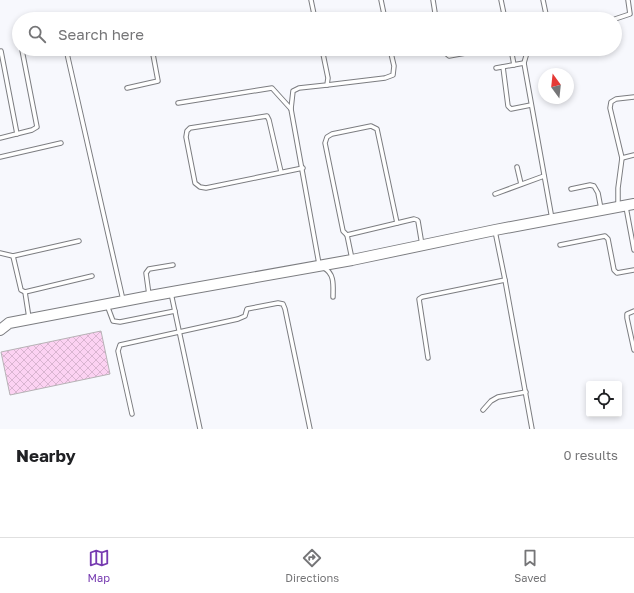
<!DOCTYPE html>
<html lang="en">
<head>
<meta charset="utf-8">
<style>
  body { margin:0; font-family:"Golos Text",sans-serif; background:#f6f6f6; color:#202124 }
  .controls { position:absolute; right:12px; bottom:12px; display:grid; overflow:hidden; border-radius:4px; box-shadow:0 2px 6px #0003 }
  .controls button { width:36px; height:36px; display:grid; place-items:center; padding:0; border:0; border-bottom:1px solid #e0e0e0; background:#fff; color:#202124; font:20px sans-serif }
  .compass { position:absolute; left:538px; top:68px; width:36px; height:36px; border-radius:50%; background:#fff; box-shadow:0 2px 6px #0003; rotate:345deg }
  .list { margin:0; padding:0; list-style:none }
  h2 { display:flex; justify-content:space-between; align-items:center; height:52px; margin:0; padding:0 16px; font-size:17px }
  h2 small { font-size:13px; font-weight:400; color:#757577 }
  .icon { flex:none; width:22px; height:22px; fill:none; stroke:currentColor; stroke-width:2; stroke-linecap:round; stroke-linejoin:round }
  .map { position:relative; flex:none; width:634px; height:429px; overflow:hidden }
  .search { position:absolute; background:#fff; box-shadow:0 2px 6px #0003; left:12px; right:12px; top:12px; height:44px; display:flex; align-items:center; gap:10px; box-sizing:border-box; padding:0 14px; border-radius:22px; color:#757577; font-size:15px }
  .sheet { height:108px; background:#fff }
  nav { display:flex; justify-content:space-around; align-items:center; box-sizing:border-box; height:56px; border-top:1px solid #e0e0e0; background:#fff; font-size:11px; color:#757577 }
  nav a { display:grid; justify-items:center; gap:2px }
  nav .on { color:#763ab0 }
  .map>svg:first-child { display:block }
  .building { fill:url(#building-cross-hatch); stroke:#b7b3b6 }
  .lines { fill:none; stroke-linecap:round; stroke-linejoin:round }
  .lane-casing { stroke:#7c7d81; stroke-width:5.5 }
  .secondary-casing { stroke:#7c7d81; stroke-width:12 }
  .lane { stroke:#fff; stroke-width:3.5 }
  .secondary { stroke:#fff; stroke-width:10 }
</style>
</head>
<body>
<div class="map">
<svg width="634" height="429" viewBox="0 0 634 429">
  <defs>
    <pattern id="building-cross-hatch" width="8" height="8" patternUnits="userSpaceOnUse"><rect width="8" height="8" fill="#fcd2f2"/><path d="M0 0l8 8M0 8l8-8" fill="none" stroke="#d9b5d0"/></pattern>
  </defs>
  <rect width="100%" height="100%" fill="#f7f8fd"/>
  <!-- building -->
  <polygon class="building" points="101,331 110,374 10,395 1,352"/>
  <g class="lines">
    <!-- lane casing -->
    <g class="lane-casing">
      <g id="lane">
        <polyline points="311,0 315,19"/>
        <polyline points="381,0 385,19"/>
        <polyline points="433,0 436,19"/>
        <polyline points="501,0 505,19"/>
        <polyline points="543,0 547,19"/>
        <polyline points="138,19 144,19"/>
        <polyline points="615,19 630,14 628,0"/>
        <polyline points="66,49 123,300"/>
        <polyline points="442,49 443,51 449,56 488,49"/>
        <polyline points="511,49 514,65"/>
        <polyline points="528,49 524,63 552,219"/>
        <polyline points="1,51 17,134"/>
        <polyline points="503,67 508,106 511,109 531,105"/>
        <polyline points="496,68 524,63"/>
        <polyline points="327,85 385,78 393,75 394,66 390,49"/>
        <polyline points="127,88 158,81 152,49"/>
        <polyline points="178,103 272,88 291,109 319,264"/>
        <polyline points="291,109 293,91 299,88 327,85 328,78 322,49"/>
        <polyline points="0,138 32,130 37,127 22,50"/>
        <polyline points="0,157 61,143"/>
        <polyline points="622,158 634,155"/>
        <polyline points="517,167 521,184"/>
        <polyline points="281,172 269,120 267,116 190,128 187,131 186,137 195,183 200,187 206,188 303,168"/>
        <polyline points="571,189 590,185 594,186 598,193 601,209"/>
        <polyline points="495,194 544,176"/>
        <polyline points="618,206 618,188 622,158 610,108 611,102 616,99 634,97"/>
        <polyline points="626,207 634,250"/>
        <polyline points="495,231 505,280 532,429"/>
        <polyline points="347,235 343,231 325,143 327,137 332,134 371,126 377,129 397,223"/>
        <polyline points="560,245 605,236 608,239 614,270 617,273 634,270"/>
        <polyline points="0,253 13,256 79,241"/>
        <polyline points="13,256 21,290 25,292 92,276"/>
        <polyline points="352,259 347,235 414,219 417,220 418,221 422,245"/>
        <path d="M324,268C335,274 333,286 333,297"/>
        <polyline points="25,292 29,318"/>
        <polyline points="171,293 200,429"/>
        <polyline points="149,295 146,273 149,269 173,265"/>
        <polyline points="107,305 113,321 120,322 175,311"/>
        <polyline points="634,311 627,314 627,318 634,350"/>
        <polyline points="428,358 419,299 422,297 505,280"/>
        <polyline points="483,410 491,401 498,397 526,392"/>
        <polyline points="132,414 118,351 120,345 238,319 245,316 247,309 278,303 283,304 285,309 310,429"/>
      </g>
    </g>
    <!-- secondary casing -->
    <g class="secondary-casing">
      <polyline id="secondary" points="0,330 9,323 150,296 352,260 495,230 634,204"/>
    </g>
    <!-- lane -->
    <use href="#lane" class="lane"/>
    <!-- secondary -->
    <use href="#secondary" class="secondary"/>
  </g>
</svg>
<div class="controls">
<button><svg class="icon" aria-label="locate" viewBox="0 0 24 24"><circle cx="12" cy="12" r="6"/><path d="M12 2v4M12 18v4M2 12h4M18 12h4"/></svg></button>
</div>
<svg class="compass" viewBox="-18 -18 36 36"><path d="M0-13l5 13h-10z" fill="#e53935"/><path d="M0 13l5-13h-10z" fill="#757577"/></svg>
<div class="search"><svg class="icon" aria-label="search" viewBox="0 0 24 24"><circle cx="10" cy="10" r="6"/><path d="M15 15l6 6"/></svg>Search here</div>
</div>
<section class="sheet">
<h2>Nearby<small>0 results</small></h2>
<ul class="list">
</ul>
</section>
<nav>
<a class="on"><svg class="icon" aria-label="map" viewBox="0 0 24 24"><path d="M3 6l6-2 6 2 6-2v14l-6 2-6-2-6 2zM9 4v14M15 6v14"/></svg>Map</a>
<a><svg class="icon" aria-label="directions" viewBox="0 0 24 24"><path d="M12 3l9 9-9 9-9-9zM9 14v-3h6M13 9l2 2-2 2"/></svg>Directions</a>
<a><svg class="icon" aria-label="saved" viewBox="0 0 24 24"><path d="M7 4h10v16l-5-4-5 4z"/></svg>Saved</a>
</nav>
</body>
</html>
